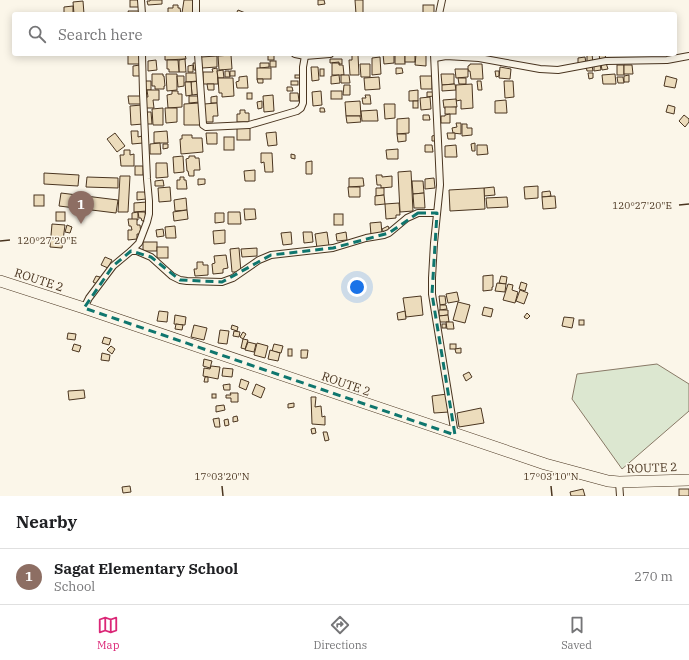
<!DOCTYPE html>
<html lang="en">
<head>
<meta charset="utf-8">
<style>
  body { margin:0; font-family:"IBM Plex Serif",serif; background:#f2f2f2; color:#202124 }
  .you { position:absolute; left:357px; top:287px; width:14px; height:14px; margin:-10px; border:3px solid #fff; border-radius:50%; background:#1a73e8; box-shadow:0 0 0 6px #1a73e833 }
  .badge { display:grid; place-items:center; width:26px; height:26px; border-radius:50%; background:#db2777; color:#fff; font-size:13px; font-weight:700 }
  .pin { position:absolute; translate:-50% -33px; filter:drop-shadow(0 1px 2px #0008) }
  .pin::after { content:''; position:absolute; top:21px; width:14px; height:12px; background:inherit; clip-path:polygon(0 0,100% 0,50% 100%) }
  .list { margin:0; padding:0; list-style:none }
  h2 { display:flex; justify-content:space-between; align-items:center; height:52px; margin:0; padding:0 16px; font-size:17px }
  h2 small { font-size:13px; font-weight:400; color:#757577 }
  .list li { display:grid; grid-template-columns:26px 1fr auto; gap:12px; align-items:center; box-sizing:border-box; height:56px; padding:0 16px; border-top:1px solid #e0e0e0 }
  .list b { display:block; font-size:15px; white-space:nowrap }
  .list p { margin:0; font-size:13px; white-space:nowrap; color:#757577 }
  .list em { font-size:13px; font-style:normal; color:#757577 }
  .icon { flex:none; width:22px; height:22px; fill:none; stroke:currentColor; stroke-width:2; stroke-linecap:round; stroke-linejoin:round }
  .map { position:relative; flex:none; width:689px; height:496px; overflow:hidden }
  .search { position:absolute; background:#fff; box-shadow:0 2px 10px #0003; left:12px; right:12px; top:12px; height:44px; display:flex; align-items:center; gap:10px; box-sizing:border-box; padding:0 14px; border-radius:4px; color:#757577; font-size:15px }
  .sheet { height:108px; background:#fff }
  nav { display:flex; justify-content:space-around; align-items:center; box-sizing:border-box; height:56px; border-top:1px solid #e0e0e0; background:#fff; font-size:11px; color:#757577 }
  nav a { display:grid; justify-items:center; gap:2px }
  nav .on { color:#db2777 }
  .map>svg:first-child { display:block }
  .green { fill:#dce7d0; stroke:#887966 }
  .building { fill:#ecdcbc; stroke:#4a3520 }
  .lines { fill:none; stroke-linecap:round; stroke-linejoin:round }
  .minor-casing { stroke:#4a3520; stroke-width:8 }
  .trunk-casing { stroke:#4a3520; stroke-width:12 }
  .minor { stroke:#fbf6e9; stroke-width:6 }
  .trunk { stroke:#fbf6e9; stroke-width:11 }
  .marked { fill:none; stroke:#0f766e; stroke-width:3; stroke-dasharray:8 5; stroke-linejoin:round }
  .ticks { fill:none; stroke:#4a3520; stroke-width:1.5 }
  .labels { text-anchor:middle; stroke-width:3; stroke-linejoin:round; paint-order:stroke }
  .street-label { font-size:12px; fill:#4a3520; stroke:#fbf6e9 }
  .ticks-label { font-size:10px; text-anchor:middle; fill:#4a3520; stroke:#fbf6e9; stroke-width:3; stroke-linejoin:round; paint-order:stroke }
</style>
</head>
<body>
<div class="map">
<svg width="689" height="496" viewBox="0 0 689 496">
  <rect width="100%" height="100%" fill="#fbf6e9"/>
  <!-- green -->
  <polygon class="green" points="657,364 689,384 689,411 622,469 572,399 577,374"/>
  <!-- building -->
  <g class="building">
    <rect x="130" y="0" width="10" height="7"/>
    <polygon points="150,0 162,0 162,4 148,5 147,1 150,1"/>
    <polygon points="184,0 194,0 193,14 182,13"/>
    <polygon points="318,0 324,0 325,4 318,5"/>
    <polygon points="355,0 363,0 363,14 356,14"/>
    <polygon points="83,1 84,14 74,14 73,2"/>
    <polygon points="173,5 178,5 178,8 180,8 181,14 168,14 168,8 173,8"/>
    <rect x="423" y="5" width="11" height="9"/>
    <polygon points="73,6 73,14 64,14 64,7"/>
    <polygon points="238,10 248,14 236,14"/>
    <polygon points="128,11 141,11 141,14 129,14"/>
    <rect x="128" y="54" width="12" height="10"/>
    <polygon points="165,54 185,54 186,59 165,60"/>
    <rect x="268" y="54" width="6" height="6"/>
    <polygon points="383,54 394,54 394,63 384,64"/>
    <rect x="395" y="54" width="10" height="10"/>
    <rect x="405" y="54" width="10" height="8"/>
    <polygon points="416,54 426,54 426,66 415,65"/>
    <polygon points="587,54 592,54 593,63 587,63"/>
    <polygon points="599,54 605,54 606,60 600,61"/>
    <polygon points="231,55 232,69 219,70 218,56"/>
    <polygon points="352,55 358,55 359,75 350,75 349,60 352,60"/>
    <polygon points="217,56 217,67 202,68 201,57"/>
    <polygon points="380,57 381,74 372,75 372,58"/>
    <polygon points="585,57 586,63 578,63 578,58"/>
    <polygon points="185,59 186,72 179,72 179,60"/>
    <polygon points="330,59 342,59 342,64 339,64 339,62 330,63"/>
    <polygon points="156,60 157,70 148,71 148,61"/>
    <polygon points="167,60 178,60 179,72 169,72 169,69 167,69"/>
    <rect x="270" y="61" width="6" height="6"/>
    <polygon points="193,63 197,63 198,70 194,70"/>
    <polygon points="260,63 269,63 269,67 260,68"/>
    <polygon points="332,63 339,63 339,65 343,65 344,75 332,75"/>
    <polygon points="606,63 608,69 602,70 601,64"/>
    <polygon points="360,64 370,64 370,77 361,77"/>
    <polygon points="470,64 482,64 483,79 471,79 470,71 468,71 468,66 470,65"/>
    <polygon points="594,64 600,64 601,70 594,71"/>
    <polygon points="140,65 140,76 133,76 133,66"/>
    <polygon points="193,65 193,72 188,72 188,66"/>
    <rect x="617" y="65" width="7" height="10"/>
    <polygon points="624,65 632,65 633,74 624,74"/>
    <polygon points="586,66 592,66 593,71 587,71"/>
    <polygon points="311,67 318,67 319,80 312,81"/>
    <polygon points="500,67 511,69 510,79 499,78"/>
    <polygon points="217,68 218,84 203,84 203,72 213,72 212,69"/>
    <rect x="257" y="68" width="14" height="11"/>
    <polygon points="396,68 402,68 403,73 396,74"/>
    <rect x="320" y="69" width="4" height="7"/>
    <polygon points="455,69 468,69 468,77 456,78"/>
    <polygon points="223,70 224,78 218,78 217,71"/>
    <polygon points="225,71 229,71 230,77 225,77"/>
    <rect x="230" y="71" width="5" height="5"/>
    <polygon points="495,71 499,71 499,76 496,77"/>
    <polygon points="186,73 198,73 198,81 186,82"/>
    <polygon points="588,73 593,73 593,78 589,79"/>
    <polygon points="152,74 163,74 163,76 164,76 165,86 164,86 164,89 155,89 155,86 152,86"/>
    <polygon points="166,74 177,74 177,90 167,91"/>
    <polygon points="441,74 454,74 454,84 442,85"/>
    <polygon points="615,74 616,84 603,84 602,75"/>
    <rect x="295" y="75" width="6" height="3"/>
    <polygon points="339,75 340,83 331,84 331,76"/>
    <polygon points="341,75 349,75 350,83 341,83"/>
    <polygon points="629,75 629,82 624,82 624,76"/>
    <polygon points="177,76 184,76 184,86 178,87"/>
    <polygon points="247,76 248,88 237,88 236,82 239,81 239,77"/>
    <polygon points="420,76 432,76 432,89 421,89"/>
    <polygon points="666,76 677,79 675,88 664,86"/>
    <polygon points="379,77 380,89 365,90 364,78"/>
    <polygon points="617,77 623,77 624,83 618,83"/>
    <polygon points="218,78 233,78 234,96 222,97 222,93 219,93"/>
    <polygon points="458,78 466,78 466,84 459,84"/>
    <polygon points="257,79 263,79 263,83 258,83"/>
    <polygon points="143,81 151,81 151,90 144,90"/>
    <polygon points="200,81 200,94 192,95 191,82"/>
    <rect x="291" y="81" width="7" height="4"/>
    <polygon points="477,81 481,81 482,90 478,90"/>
    <polygon points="504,81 513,81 514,97 505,98"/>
    <polygon points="185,82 191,82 192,95 186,96"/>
    <polygon points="207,84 214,84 214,90 208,90"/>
    <polygon points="455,84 456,90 442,91 442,85"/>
    <polygon points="472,84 473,108 461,109 461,100 456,101 456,85"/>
    <polygon points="344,85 350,85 350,95 343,95"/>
    <polygon points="287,87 292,87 293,91 287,91"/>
    <polygon points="147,90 159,90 159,100 153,100 154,108 144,108 144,97 148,97"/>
    <polygon points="418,90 418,101 409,101 409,91"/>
    <polygon points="172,91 178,91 178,94 182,94 182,107 168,108 167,95 172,94"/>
    <polygon points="321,91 322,105 313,106 312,92"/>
    <rect x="331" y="91" width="11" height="8"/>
    <polygon points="427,92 433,92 433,96 427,97"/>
    <rect x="247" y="93" width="5" height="6"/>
    <polygon points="290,93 298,93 299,101 290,101"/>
    <polygon points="273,95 274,111 264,112 263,96"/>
    <polygon points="365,95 370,95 371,104 363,104 362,98 366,98"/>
    <polygon points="128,96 141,96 141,104 129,104"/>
    <polygon points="189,96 199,96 200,102 189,103"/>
    <polygon points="217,96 217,103 211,103 211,97"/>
    <polygon points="430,97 431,109 421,110 420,98"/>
    <polygon points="456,99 457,107 444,108 443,100"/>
    <polygon points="506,100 507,113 495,113 495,101"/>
    <polygon points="262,101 262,108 258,109 257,102"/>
    <polygon points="360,101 361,116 346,116 345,102"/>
    <rect x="413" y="101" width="5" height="7"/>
    <polygon points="199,103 200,125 184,125 184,104"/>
    <polygon points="217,103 218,116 213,116 213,122 205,122 204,104"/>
    <polygon points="384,104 395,104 395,118 385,119"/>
    <polygon points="142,105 143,124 131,125 130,106"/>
    <polygon points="668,105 675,107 674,114 666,112"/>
    <rect x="445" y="107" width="11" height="7"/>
    <polygon points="163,108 163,125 153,125 152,109"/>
    <polygon points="165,108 177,108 177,122 166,123"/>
    <polygon points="320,108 324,108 325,112 320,112"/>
    <polygon points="240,110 245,110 245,113 249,113 249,122 237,122 237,114 240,114"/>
    <polygon points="377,110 378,121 362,121 361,111"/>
    <polygon points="145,112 151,112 152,124 145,124"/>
    <polygon points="450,114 450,123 441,123 441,116 445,116 445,115"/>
    <polygon points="423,115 429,115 430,120 423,120"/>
    <polygon points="684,115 689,119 689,122 685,127 679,121"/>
    <polygon points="346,116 360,116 361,122 347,123"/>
    <polygon points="409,118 409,133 397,134 397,119"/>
    <polygon points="456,123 461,123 461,134 453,133 452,128 457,127"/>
    <polygon points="462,124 467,124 467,128 472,128 472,135 462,136"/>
    <rect x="237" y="128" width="13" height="12"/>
    <polygon points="131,131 138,131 138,137 142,136 143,143 132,144"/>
    <polygon points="167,131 168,143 154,143 154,132"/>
    <polygon points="276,132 277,145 268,146 266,133"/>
    <polygon points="115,133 125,146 117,152 107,139"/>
    <polygon points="206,133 217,133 217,144 207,144"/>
    <polygon points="447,133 455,133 455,139 448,139"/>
    <polygon points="397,134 406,134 406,141 398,142"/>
    <polygon points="182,135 192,135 192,138 202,138 203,152 181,154 180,139 182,139"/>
    <polygon points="436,135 436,141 432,141 432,136"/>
    <rect x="224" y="137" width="10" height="13"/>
    <polygon points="160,143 161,154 150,154 150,144"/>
    <polygon points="475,143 475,151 472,151 471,144"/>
    <polygon points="163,144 168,144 168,148 163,149"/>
    <polygon points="425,145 432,145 433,152 425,152"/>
    <polygon points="456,145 457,157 445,157 445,146"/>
    <polygon points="477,145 487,145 488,154 477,155"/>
    <polygon points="398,149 398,159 387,159 386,150"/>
    <polygon points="124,150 130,150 130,155 134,154 134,166 121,166 120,155 124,155"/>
    <polygon points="261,153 272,153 273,172 265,172 264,162 261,163"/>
    <polygon points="291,154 295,155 295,159 291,158"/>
    <polygon points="183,156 184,172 174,173 173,157"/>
    <polygon points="189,156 195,156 195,158 199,158 200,170 194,170 194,176 189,176 188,171 187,171 186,159 189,158"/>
    <polygon points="312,161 312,174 306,174 306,162"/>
    <polygon points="156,163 167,163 168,177 156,178"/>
    <rect x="135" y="166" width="8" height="9"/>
    <polygon points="255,170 255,181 245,181 244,171"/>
    <polygon points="411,171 413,211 400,212 398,172"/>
    <polygon points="44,173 79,175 78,186 44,184"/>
    <polygon points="376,175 382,175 382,177 392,176 392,187 381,188 381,185 377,185"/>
    <polygon points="120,176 130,176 128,212 118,212"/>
    <polygon points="87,177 118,178 118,188 86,187"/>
    <polygon points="180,177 184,177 184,180 186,180 187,189 177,189 177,180 180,180"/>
    <polygon points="349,178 363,178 364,186 349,187"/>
    <polygon points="434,178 435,188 425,189 425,179"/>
    <polygon points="198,179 205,179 205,184 198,185"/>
    <polygon points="163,180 164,186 155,186 155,181"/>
    <polygon points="412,181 423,181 424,193 413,194"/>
    <polygon points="538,186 538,198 525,199 524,187"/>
    <polygon points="170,187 171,201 159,202 158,188"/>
    <polygon points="348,187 360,187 360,197 349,197"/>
    <polygon points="494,187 495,195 484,196 484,188"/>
    <polygon points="376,188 384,188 384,195 376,196"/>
    <polygon points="484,188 485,209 450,211 449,190"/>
    <polygon points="550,191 551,196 542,197 542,192"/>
    <polygon points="137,192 145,192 146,199 137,200"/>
    <polygon points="61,193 118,200 116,213 59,206"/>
    <polygon points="424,193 425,208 414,208 413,194"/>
    <rect x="34" y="195" width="10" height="11"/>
    <polygon points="384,195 385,204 375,205 375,196"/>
    <polygon points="555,196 556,208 543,209 542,197"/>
    <polygon points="507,197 508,207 487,208 486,198"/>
    <polygon points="186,198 187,210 175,211 174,200"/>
    <polygon points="147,202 147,211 134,212 134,203"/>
    <polygon points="399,203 400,215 396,215 396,218 386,219 385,204"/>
    <polygon points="244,209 255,209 256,219 245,220"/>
    <polygon points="187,210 188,219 174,221 173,212"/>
    <rect x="56" y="212" width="9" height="9"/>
    <polygon points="138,212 138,220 132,220 132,213"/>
    <polygon points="138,212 145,212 146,220 142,221 141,218 139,218"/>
    <polygon points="228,212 240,212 241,224 228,224"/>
    <polygon points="215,213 224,213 224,222 215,223"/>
    <rect x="334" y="214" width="9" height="11"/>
    <polygon points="128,219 137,219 137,225 140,225 141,234 137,234 137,239 128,240 128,230 132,230 131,226 129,226"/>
    <polygon points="381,222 382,234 371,235 370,223"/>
    <polygon points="52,224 65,225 62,248 50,247"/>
    <polygon points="67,225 72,227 70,233 65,232"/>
    <polygon points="175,226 176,238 166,238 165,227"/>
    <polygon points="388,226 390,230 384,233 382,229"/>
    <polygon points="163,229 164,236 157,237 156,230"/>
    <polygon points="225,230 225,243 214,244 213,231"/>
    <polygon points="291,232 292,244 283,245 281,233"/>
    <polygon points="303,232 312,232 313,242 304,243"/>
    <polygon points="327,232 329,246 317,248 315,234"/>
    <polygon points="346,232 347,240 337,241 336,234"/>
    <rect x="143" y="242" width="14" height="9"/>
    <rect x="157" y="247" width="11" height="11"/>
    <polygon points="239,248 241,272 232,272 230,249"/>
    <polygon points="257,248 257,256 242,257 241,249"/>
    <polygon points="226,255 228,268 223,269 223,273 213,274 212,264 215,263 214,256"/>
    <polygon points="105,257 112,260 108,268 101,265"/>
    <polygon points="197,262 203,262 203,265 208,265 208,275 195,276 194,269 197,269"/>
    <polygon points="493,275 493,287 492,287 492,290 483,291 483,276"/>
    <polygon points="96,276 100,277 97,284 93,282"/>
    <polygon points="501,276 507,277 506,284 499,283"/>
    <polygon points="521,282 527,284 525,291 519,289"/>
    <polygon points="497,283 506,284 505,292 495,291"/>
    <polygon points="508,284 513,285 512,290 518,292 515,303 503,300"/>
    <polygon points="520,290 528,293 524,304 516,301"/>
    <polygon points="457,292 459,301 448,303 446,294"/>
    <polygon points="421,296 423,315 406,317 403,298"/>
    <polygon points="439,296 445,296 446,304 440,305"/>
    <polygon points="458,302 470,305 465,323 453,320"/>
    <polygon points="440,305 446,305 447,309 440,310"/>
    <polygon points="484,307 493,309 491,317 482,315"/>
    <polygon points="439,310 448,310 448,315 439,316"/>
    <polygon points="159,311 168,312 167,322 157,321"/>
    <polygon points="405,311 406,319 398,320 397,313"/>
    <polygon points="527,313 530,316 527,319 524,317"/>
    <polygon points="175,315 186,317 185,325 174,324"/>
    <polygon points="448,315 449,322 440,322 439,316"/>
    <polygon points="564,317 574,318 572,328 562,326"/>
    <rect x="579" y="320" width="5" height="5"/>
    <polygon points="446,322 453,322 454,329 447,329"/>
    <polygon points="176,324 183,325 182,330 175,329"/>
    <rect x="442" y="324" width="4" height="4"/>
    <polygon points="194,325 207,328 204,340 191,337"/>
    <polygon points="232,325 238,327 237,331 231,329"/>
    <polygon points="220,330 229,331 227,344 218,343"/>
    <polygon points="234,331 240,332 239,337 233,336"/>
    <polygon points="243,332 246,334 243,339 240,337"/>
    <polygon points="68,333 76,334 75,340 67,339"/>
    <polygon points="104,337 111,339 109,345 102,343"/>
    <polygon points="243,339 248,340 245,349 241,348"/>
    <polygon points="248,342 256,344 254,352 245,350"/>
    <polygon points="257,343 268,346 265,358 254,355"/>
    <polygon points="74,344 81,346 79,352 72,350"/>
    <polygon points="274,344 283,346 281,353 272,351"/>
    <rect x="450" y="344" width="6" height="5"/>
    <polygon points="111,346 115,349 112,354 107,350"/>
    <polygon points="461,348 461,353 456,353 455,349"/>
    <rect x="288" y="349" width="4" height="7"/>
    <polygon points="270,350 280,353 278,361 268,359"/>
    <polygon points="301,350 308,350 307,358 301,358"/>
    <polygon points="102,353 110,355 109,361 101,360"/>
    <polygon points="204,359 212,361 210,368 203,366"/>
    <polygon points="211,366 220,367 218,379 203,376 204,368 210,369"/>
    <polygon points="223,368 233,369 232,377 222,376"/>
    <polygon points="469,372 472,377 466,381 463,375"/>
    <polygon points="205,377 208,377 208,382 204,382"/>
    <polygon points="241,379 249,382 246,390 239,387"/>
    <polygon points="230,384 230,390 224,390 223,385"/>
    <polygon points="256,384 265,388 261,398 252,394"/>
    <polygon points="84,390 85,398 69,400 68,391"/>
    <polygon points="230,393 238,393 238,402 231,402 231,398 226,398 226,395 231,395"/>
    <rect x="212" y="394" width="4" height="4"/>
    <polygon points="447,394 449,412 434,413 432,396"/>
    <polygon points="311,397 316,397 315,407 321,406 322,417 325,416 325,425 312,424"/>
    <polygon points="294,403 294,407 288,408 288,404"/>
    <polygon points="224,405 225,410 216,412 216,406"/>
    <polygon points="481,408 484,423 459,427 457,413"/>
    <polygon points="237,416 238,421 233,422 233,417"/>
    <polygon points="219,418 220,427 215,427 213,419"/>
    <polygon points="228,419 229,425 225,426 224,420"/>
    <polygon points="315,428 316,433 312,434 311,429"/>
    <polygon points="323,432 327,432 329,440 325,441"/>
    <polygon points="130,486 131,492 123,493 122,487"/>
    <polygon points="583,489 585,496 571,496 570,492"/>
    <rect x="679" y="489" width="10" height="7"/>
  </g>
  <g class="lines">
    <!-- minor casing -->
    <g class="minor-casing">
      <g id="minor">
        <polyline points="141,0 142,14"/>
        <polyline points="196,14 196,0"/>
        <polyline points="439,14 442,0"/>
        <polyline points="198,54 203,124 203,125 206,127 249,125 297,111 301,108 303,103 303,67 305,56"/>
        <polyline points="295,54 305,56 330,54"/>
        <polyline points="434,54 440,185 434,243 432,278 432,294 455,435"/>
        <polyline points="435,58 446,56 479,58 540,69 558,70 606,61 667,60 689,56"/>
        <polyline points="131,251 139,243 147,222 149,214 149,201 147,179 143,93 142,54"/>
        <polyline points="84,308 89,298 113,266 131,251 137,251 151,257 172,276 180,280 187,281 222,282 233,278 259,260 271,255 333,248 366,238 384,235 389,233 407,218 418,213 437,213"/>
        <polyline points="619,482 620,496"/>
      </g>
    </g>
    <!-- trunk casing -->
    <g class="trunk-casing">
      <polyline id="trunk" points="0,281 84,308 545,464 608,481 619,482 689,480"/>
    </g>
    <!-- minor -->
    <use href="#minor" class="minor"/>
    <!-- trunk -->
    <use href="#trunk" class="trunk"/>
  </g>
  <!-- marked area -->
  <path class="marked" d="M418,213H437L432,294L455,435L84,308L113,266L131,251L151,257L180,280L222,282L271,255L333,248L389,233Z"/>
  <!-- ticks -->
  <path class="ticks" d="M679,205L689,204M0,241L10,240M222,486L223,496M551,486L552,496"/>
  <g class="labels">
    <!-- street labels -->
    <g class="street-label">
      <text transform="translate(39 280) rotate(18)" y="4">ROUTE 2</text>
      <text transform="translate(346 384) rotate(19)" y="4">ROUTE 2</text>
      <text transform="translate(652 468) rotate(-2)" y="4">ROUTE 2</text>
    </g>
  </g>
  <g class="ticks-label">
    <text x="642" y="209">120°27'20"E</text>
    <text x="47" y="244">120°27'20"E</text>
    <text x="222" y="480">17°03'20"N</text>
    <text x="551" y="480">17°03'10"N</text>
  </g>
</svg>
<div class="you"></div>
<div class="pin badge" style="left:81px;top:224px;background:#8d6e63">1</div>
<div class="search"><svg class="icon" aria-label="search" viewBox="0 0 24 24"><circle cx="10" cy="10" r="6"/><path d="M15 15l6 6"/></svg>Search here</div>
</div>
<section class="sheet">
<h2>Nearby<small></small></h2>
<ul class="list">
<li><span class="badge" style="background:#8d6e63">1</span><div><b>Sagat Elementary School</b><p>School</p></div><em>270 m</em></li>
</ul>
</section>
<nav>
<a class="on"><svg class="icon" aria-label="map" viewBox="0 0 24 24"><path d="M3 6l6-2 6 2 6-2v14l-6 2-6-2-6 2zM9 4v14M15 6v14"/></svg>Map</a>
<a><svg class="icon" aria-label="directions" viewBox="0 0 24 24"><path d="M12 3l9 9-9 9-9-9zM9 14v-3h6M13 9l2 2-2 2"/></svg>Directions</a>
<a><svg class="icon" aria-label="saved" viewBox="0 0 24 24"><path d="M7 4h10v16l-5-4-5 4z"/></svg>Saved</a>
</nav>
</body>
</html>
